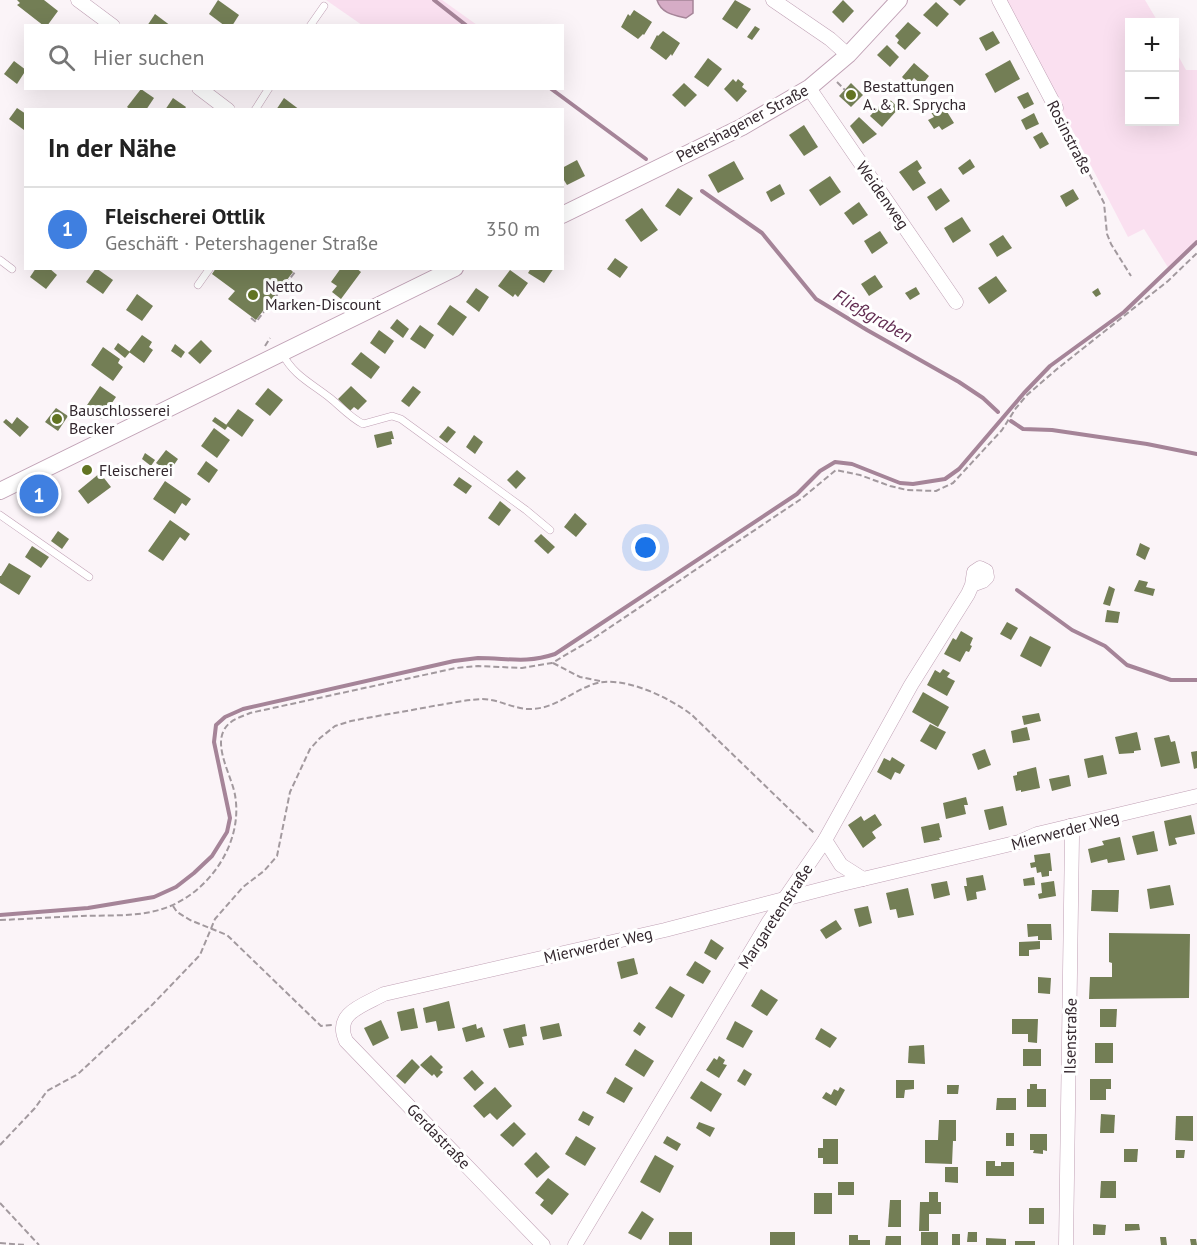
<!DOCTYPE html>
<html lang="de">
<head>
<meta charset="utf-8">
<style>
  body { margin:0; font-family:"PT Sans",sans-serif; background:#f2f2f2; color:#222 }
  .controls { position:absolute; right:18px; top:18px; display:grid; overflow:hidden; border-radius:0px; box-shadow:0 6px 24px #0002 }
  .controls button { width:54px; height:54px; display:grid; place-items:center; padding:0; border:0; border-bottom:2px solid #e0e0e0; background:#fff; color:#222; font:30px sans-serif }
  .you { position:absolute; left:646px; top:548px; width:21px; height:21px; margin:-15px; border:4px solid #fff; border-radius:50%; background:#1a73e8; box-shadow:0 0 0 9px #1a73e833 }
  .badge { display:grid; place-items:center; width:39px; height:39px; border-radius:50%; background:#7c3aed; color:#fff; font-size:20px; font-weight:700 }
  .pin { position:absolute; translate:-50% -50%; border:3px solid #fff; box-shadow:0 2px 6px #0006 }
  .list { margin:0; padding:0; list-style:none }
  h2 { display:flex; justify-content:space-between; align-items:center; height:78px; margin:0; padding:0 24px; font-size:26px }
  h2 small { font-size:20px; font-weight:400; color:#767676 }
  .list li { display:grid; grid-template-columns:39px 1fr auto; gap:18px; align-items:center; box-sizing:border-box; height:84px; padding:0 24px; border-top:2px solid #e0e0e0 }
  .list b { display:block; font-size:22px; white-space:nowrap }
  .list p { margin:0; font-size:20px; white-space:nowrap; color:#767676 }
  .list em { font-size:20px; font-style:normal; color:#767676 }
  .icon { flex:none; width:33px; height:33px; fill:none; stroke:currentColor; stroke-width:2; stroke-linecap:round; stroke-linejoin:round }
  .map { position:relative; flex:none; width:1197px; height:1245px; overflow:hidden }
  .search { position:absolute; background:#fff; box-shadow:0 6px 24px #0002; left:24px; top:24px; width:540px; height:66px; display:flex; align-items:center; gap:15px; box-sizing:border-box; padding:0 21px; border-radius:0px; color:#767676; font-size:22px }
  .panel { position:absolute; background:#fff; box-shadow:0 6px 24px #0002; left:24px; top:108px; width:540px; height:162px; border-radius:0px }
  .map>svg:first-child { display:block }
  .green { fill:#fae0f0 }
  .water { fill:#d6acc6; stroke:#a58498; stroke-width:1.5 }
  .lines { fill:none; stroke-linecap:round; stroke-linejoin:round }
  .stream { stroke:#a58498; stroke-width:4 }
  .building { fill:#737e55 }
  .service-casing { stroke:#c0a1b5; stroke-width:8 }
  .minor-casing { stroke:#c0a1b5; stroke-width:15 }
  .tertiary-casing { stroke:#c0a1b5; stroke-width:18 }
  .path { stroke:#a2999e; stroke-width:2; stroke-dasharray:6 3; stroke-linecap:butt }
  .service { stroke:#fff; stroke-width:7 }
  .minor { stroke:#fff; stroke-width:14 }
  .tertiary { stroke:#fff; stroke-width:16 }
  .poi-dot { fill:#627422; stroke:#fff; stroke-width:2 }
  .labels { text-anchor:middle; stroke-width:6; stroke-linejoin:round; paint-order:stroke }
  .poi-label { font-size:16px; fill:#33272e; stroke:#fff; text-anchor:start }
  .street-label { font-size:16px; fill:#33272e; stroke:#fff }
  .water-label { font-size:18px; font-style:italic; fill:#622d52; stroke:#fff }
</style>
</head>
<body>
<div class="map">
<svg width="1197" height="1245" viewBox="0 0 1197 1245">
  <rect width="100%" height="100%" fill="#fbf4f8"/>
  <!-- green -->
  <g class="green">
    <polygon points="326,0 442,0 477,25 362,25"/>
    <polygon points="1005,0 1145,0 1158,22 1130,22 1130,122 1174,122 1175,50 1186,70 1197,70 1197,242 1169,269 1144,229 1128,237"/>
  </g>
  <!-- water -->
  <path class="water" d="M657,0H693V13L686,18C673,15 661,13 657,0Z"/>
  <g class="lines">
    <!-- stream -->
    <g class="stream">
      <polyline points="434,0 467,26"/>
      <polyline points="550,88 646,159"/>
      <polyline points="702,191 762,233 816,299 867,330 959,382 983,398 998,412"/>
      <polyline points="1011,421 1023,429 1052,430 1147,444 1197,454"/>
      <polyline points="1017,590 1072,630 1105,646 1127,665 1171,680 1197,680"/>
      <path d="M0,915L88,908L154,897L176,887L194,873L212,856L227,832L230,818L214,742L216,725L225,717L243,709L454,661C462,660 470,659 478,658C508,658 525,664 555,654L797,494L820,471L835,462L852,464L900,483L913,484L945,479L959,469L1024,393L1050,366L1124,312L1197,242"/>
    </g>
  </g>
  <!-- building -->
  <g class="building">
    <polygon points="17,0 44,0 58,11 47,26 44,26 17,5 20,3"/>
    <polygon points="218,0 239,15 232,26 225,26 209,14"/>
    <polygon points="735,0 751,9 737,29 722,19"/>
    <polygon points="843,0 854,11 843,23 832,12"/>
    <polygon points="953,0 966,0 960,6"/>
    <polygon points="936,2 949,14 937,27 923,15"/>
    <polygon points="634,10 652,22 644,35 643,34 638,39 621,27 628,14 630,16"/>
    <polygon points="155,14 171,26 147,26"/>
    <polygon points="908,22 921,33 905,50 897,43 899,40 895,36"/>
    <polygon points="755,26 760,29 752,40 747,37"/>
    <polygon points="663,31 680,43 672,56 671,54 666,60 650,48 657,35 658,36"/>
    <polygon points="993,31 1000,43 986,51 979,38"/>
    <polygon points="887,45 899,57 890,67 877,55"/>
    <polygon points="708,58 722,69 708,87 694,77"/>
    <polygon points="1010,60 1020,79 995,93 985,74"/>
    <polygon points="14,61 26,70 17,84 4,74"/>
    <polygon points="914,63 929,76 922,85 914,78 909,84 902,77"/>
    <polygon points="733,79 736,82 738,79 744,84 742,87 747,91 737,102 724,89"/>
    <polygon points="684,83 697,95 685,107 672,95"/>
    <polygon points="851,83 863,95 851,107 839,96"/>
    <polygon points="141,89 154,98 146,110 131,110 127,107"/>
    <polygon points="1028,92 1034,104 1024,109 1017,97"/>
    <polygon points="887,97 899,108 882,127 870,116"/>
    <polygon points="173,98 186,107 184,110 165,110"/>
    <polygon points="284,98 300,110 276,110"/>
    <polygon points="941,102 954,123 942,130 939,126 934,129 928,120 934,117 929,109"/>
    <polygon points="17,108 26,114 26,128 24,130 9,119"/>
    <polygon points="1034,113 1039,124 1026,130 1021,120"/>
    <polygon points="859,117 877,134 863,144 850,126"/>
    <polygon points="804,125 818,147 804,156 789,135"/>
    <polygon points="1042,132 1049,144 1040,149 1033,137"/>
    <polygon points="970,159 975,167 963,175 958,168"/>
    <polygon points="577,160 585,176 567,185 562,177 562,168"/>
    <polygon points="917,160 922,168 918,171 926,183 913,191 899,172"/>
    <polygon points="734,161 744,179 718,193 708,175"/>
    <polygon points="830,176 841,192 820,206 809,190"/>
    <polygon points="780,184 785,194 771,202 766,192"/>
    <polygon points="678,188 693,198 680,216 665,206"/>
    <polygon points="941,188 950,201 936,211 927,197"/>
    <polygon points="1073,189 1079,199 1066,207 1060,196"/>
    <polygon points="859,202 868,215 853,225 844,213"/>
    <polygon points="642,208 658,230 641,242 625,220"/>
    <polygon points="962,217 971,231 953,243 944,228"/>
    <polygon points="880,231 888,243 872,254 864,241"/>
    <polygon points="1003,235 1012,248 997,257 989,244"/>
    <polygon points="615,258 628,267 620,278 607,269"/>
    <polygon points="36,268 49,268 57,275 46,289 30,277"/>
    <polygon points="96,268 113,280 103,294 86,282"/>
    <polygon points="216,268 289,268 293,272 256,320 228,299 235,291 212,274"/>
    <polygon points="341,268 356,268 361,272 341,299 332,292 337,286 331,282"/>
    <polygon points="531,268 554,268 544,283 528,273"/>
    <polygon points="510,270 528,283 518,297 515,294 513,297 498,286"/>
    <polygon points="875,275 883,287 869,296 861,284"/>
    <polygon points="996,276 1007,291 989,304 978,288"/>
    <polygon points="916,287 920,294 910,300 905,293"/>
    <polygon points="476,288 489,297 479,312 466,302"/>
    <polygon points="1098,288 1101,294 1096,297 1092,292"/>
    <polygon points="137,294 153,306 142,321 126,310"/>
    <polygon points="450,305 467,317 453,336 437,324"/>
    <polygon points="861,306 872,316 866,323 855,313"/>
    <polygon points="397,319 409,329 403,338 390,328"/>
    <polygon points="420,325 434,335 425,349 410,339"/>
    <polygon points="379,330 394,341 385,354 370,343"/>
    <polygon points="142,335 152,342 149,347 153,350 144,363 129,352"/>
    <polygon points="201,340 212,351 200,364 188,353"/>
    <polygon points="118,343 130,352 125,358 114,349"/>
    <polygon points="175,344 185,352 181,358 171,351"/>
    <polygon points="103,347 120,359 118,363 123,367 113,381 91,365"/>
    <polygon points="361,352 380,367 371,379 351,364"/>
    <polygon points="100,386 116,397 101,419 85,408"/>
    <polygon points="351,386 367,401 358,410 354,407 350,411 338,399"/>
    <polygon points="413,386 421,392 409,407 401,401"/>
    <polygon points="268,388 283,400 270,416 255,404"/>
    <polygon points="56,408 68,416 58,431 45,422"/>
    <polygon points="238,409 254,420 242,437 226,425"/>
    <polygon points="17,417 29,427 20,437 3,422 6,419 12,424"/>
    <polygon points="215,417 228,426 225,430 212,421"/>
    <polygon points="448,426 456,432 447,443 439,437"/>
    <polygon points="214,428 230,440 217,458 201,446"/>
    <polygon points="392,431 394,439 391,439 392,444 377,448 374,435"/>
    <polygon points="474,435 483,442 475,454 466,447"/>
    <polygon points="166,450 178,459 169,472 156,463"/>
    <polygon points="145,453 155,460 151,466 142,459"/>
    <polygon points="206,461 218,470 209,483 197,474"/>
    <polygon points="517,470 526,478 516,489 507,480"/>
    <polygon points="100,473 111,487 88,504 78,491"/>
    <polygon points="459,477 472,486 466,494 453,485"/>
    <polygon points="47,481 54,495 31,505 25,492"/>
    <polygon points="165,481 191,499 186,506 182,503 175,514 153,499"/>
    <polygon points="500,501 511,510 499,526 488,518"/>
    <polygon points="575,513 587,524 576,537 564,527"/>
    <polygon points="170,520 190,534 185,541 180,537 163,561 148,551"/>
    <polygon points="58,531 69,539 62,549 51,541"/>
    <polygon points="541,534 555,547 548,554 534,541"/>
    <polygon points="1140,543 1150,548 1145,560 1136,555"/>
    <polygon points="32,546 49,557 41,568 25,557"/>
    <polygon points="9,563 31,576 19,595 0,583 0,576 1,576"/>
    <polygon points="1139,580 1148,582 1146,587 1155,589 1153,596 1134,591"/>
    <polygon points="1109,586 1115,589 1110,606 1103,604"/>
    <polygon points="1107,610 1120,612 1118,623 1105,622"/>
    <polygon points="1007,622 1018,628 1011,640 1000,634"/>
    <polygon points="961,631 973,638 970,645 972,646 969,652 966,651 960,662 944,654 953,638 956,640"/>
    <polygon points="1030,636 1051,647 1041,667 1020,656"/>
    <polygon points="943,669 950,673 947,677 955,681 947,696 927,685 935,670 940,673"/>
    <polygon points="923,692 949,707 938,727 912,712"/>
    <polygon points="1039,713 1041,721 1024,725 1022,716"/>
    <polygon points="930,724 946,732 936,750 920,741"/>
    <polygon points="1027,727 1030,740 1013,743 1011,731"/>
    <polygon points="1137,732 1141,750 1134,751 1134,753 1119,754 1115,737"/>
    <polygon points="1169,735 1171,742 1175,741 1180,763 1161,767 1154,738"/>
    <polygon points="985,749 991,765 978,770 972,754"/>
    <polygon points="1197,751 1197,768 1194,769 1191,752"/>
    <polygon points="1103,755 1107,774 1088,778 1084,759"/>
    <polygon points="892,757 905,765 900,774 895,772 891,780 877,772 884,758 890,761"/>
    <polygon points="1036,767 1040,788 1021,792 1021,790 1016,791 1013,776 1017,775 1017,772"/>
    <polygon points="1069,775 1071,786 1052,791 1049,779"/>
    <polygon points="966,797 968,805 964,805 966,814 946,819 943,803"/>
    <polygon points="1003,806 1007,825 989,830 984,810"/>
    <polygon points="875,814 882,825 872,832 876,838 863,848 848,825 861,816 864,821"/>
    <polygon points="1191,815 1195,834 1175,838 1177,844 1169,846 1164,821"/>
    <polygon points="939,823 942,837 939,838 940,840 924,843 921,827"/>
    <polygon points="1154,831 1158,851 1137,855 1132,836"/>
    <polygon points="1120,837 1125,860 1108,863 1107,859 1091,863 1088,849 1104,845 1102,841"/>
    <polygon points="1050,853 1052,871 1049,871 1049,876 1042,877 1041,872 1037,873 1036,867 1031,868 1030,863 1035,862 1034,855"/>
    <polygon points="983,875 986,890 976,892 977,899 967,901 964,886 967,886 966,878"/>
    <polygon points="1034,877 1035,885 1024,886 1023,879"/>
    <polygon points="947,881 950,895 934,899 931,884"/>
    <polygon points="1054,881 1056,896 1039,899 1038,894 1042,893 1041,883"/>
    <polygon points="1170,885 1174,905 1150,909 1147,889"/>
    <polygon points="908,888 914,915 898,918 896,909 890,910 886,893"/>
    <polygon points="1092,890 1119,890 1118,912 1091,911"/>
    <polygon points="868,906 872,923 859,927 854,909"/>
    <polygon points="836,920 842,929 826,939 820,930"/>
    <polygon points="1027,924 1051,924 1052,940 1038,940 1038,936 1028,937"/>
    <polygon points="1109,933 1190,934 1189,998 1089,999 1090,977 1112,977 1112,963 1109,962"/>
    <polygon points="711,939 724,948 716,960 704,953"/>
    <polygon points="1040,941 1040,949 1029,950 1029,956 1019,956 1019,942"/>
    <polygon points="634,958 638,974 621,979 617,962"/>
    <polygon points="695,961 711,971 703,984 686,975"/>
    <polygon points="1038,977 1051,978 1050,994 1038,993"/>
    <polygon points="670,986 685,995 672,1018 655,1008"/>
    <polygon points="761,989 778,1000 767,1016 751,1006"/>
    <polygon points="449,1001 455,1028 438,1031 436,1021 426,1023 423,1008"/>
    <polygon points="414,1008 418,1028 401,1031 397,1012"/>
    <polygon points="1100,1009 1117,1009 1116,1027 1100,1027"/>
    <polygon points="1012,1019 1038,1019 1037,1043 1028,1042 1028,1034 1012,1034"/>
    <polygon points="381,1020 389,1038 373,1046 364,1028"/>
    <polygon points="735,1021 753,1031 743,1048 726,1039"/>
    <polygon points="639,1022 646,1027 640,1036 633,1031"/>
    <polygon points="559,1023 562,1036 543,1040 540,1027"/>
    <polygon points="476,1024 477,1029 482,1027 485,1037 466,1042 462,1028"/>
    <polygon points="525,1024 527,1036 522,1037 524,1045 509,1048 503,1029"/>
    <polygon points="821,1028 837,1038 830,1048 815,1039"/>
    <rect x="1095" y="1043" width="18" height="20"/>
    <polygon points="924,1045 925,1064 908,1063 909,1046"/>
    <polygon points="635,1049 654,1061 644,1077 625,1065"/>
    <rect x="1023" y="1049" width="18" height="17"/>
    <polygon points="431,1055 443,1067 440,1070 443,1072 437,1078 434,1074 432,1076 420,1065"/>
    <polygon points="719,1056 725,1060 723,1064 727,1065 719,1078 706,1070 714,1058 717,1060"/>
    <polygon points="412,1059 420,1067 405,1084 396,1076"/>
    <polygon points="744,1069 752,1074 745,1086 737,1081"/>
    <polygon points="472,1070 484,1083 475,1091 463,1078"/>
    <polygon points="615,1077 633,1088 624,1103 606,1093"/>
    <polygon points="1090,1079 1111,1079 1111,1089 1106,1089 1106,1100 1090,1100"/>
    <polygon points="896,1080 914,1080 914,1089 905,1090 904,1098 896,1098"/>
    <polygon points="701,1081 722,1094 711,1112 690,1098"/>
    <polygon points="1030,1084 1037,1084 1037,1089 1046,1089 1046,1107 1027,1107 1027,1089 1030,1089"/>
    <polygon points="947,1085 959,1085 958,1094 947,1094"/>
    <polygon points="495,1087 512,1106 497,1120 490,1113 484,1118 473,1106"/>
    <polygon points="840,1087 845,1090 836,1106 822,1098 826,1092 831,1095 834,1089 838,1091"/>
    <polygon points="997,1098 1016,1098 1016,1110 996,1110"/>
    <polygon points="583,1111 594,1117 589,1126 578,1120"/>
    <polygon points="1101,1114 1115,1115 1114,1133 1100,1133"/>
    <polygon points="1176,1116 1193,1116 1193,1141 1175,1140"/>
    <polygon points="939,1120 956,1120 956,1141 953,1141 952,1164 925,1163 925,1140 938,1140"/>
    <polygon points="514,1122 526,1134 513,1147 500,1135"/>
    <polygon points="699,1122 715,1128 710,1137 696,1128"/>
    <rect x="1006" y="1133" width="8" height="13"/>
    <polygon points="1030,1134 1047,1134 1047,1151 1043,1150 1043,1154 1033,1153 1034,1150 1030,1150"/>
    <polygon points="576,1136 596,1148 585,1166 565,1154"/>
    <polygon points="667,1136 681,1144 677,1151 663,1143"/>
    <polygon points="823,1139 838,1139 838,1164 823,1164 823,1158 818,1158 818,1148 823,1148"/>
    <polygon points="1124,1149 1138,1149 1137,1162 1124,1162"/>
    <polygon points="1176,1150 1185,1150 1184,1158 1176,1158"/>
    <polygon points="536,1152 550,1167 537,1178 524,1164"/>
    <polygon points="655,1155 674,1166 660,1193 640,1182"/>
    <polygon points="986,1161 995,1161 995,1166 1001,1166 1001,1162 1014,1162 1014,1176 986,1176"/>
    <polygon points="945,1167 958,1167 958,1183 945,1182"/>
    <polygon points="548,1178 569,1194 552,1215 540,1205 544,1200 535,1193"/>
    <polygon points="1101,1181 1116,1181 1116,1198 1100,1198"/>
    <rect x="838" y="1182" width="16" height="13"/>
    <polygon points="929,1192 938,1192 938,1202 941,1202 941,1214 929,1214 929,1231 919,1231 920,1202 929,1202"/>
    <rect x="814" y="1193" width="18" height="21"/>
    <polygon points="890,1200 901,1200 901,1227 888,1227"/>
    <rect x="1029" y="1208" width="15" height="16"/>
    <polygon points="642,1211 654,1219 641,1240 628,1233"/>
    <polygon points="1093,1224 1106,1225 1105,1235 1093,1235"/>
    <polygon points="1125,1224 1139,1224 1140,1230 1125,1231"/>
    <rect x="669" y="1232" width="23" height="13"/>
    <rect x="770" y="1232" width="25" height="13"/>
    <rect x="921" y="1232" width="17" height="13"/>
    <polygon points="968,1232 977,1232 977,1242 967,1242"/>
    <rect x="952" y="1234" width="8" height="11"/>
    <polygon points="849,1235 858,1235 858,1240 870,1240 870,1245 849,1245"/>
    <polygon points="886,1236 901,1236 901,1245 885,1245"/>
    <polygon points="1160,1237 1166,1237 1167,1245 1161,1245"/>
    <polygon points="986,1238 1006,1239 1006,1245 986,1245"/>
    <polygon points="1190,1239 1196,1239 1197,1245 1191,1245"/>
    <rect x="1015" y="1241" width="20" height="4"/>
  </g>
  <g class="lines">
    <!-- service casing -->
    <g class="service-casing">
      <g id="service">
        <polyline points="310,26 324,6"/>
        <polyline points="255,110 269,88"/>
        <polyline points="0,260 12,269"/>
        <polyline points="198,285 210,268"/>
        <path d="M282,353C293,375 311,383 330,398C341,407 351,418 363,424L392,416L401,419L526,510L550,530"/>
        <polyline points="0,515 89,577"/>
      </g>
    </g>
    <!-- minor casing -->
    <g class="minor-casing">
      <g id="minor">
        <polyline points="78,0 113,26"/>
        <polyline points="773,0 830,39 848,55"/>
        <polyline points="999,0 1056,108"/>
        <polyline points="199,88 228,110"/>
        <polyline points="809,88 956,302"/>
        <polyline points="825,840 841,865 863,879"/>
        <path d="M543,1245L346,1041C333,1013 364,1005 384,994L665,930L842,884L1019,842L1037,834L1197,796"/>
        <polyline points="575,1245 768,923 825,840 911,685 968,594 972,585 974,572 980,568 986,571 987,577 983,581 972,585"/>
        <polyline points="1066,1245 1072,837 1070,826"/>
      </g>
    </g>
    <!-- tertiary casing -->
    <g class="tertiary-casing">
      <g id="tertiary">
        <polyline points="562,215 742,127 809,88 848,55 899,0"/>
        <polyline points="0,491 455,268"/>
      </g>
    </g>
    <!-- path -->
    <g class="path">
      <polyline points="837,82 845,90"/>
      <polyline points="1061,118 1104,203 1107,234 1111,244 1131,276"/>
      <polyline points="251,318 256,322 295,272"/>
      <polyline points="265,346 270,338"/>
      <polyline points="553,663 580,677 600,681"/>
      <polyline points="173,906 177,912 190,920 227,935 321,1026 332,1025"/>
      <path d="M0,920C27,919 55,917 82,916C107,915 134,917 159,910C206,897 244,845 235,795C232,777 214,748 224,730C229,720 241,717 250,713L456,668L478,666L522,668L552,663L591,640L801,499L836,470L860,475L890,486L907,490L936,491L953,483L1002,430L1016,408L1027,395L1057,369L1168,281L1197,253"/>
      <path d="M0,1145L35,1108L47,1091L78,1074L152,1005L200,955L215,919L243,887L264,871L277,856L290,792L310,749L320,738L335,726L351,721C376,716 402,712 428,707C446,704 464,700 482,699C499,699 515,710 532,709C555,708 570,693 591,685C619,673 669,697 692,715L815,834"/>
      <polyline points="0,1203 39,1245"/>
      <polyline points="0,1243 26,1245"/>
    </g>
    <!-- service -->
    <use href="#service" class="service"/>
    <!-- minor -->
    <use href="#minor" class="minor"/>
    <!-- tertiary -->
    <use href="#tertiary" class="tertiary"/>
  </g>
  <!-- markers -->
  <g class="poi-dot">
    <circle cx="851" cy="95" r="6"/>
    <circle cx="253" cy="295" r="6"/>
    <circle cx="57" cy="419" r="6"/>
    <circle cx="87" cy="470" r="6"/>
  </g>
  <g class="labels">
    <!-- poi labels -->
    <g class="poi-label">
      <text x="863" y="92">Bestattungen<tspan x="863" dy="18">A. &amp; R. Sprycha</tspan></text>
      <text x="265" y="292">Netto<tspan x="265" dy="18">Marken-Discount</tspan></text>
      <text x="69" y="416">Bauschlosserei<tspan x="69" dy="18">Becker</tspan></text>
      <text x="99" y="476">Fleischerei</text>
    </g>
    <!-- street labels -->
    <g class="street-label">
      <text transform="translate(742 123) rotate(-28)" y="6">Petershagener Straße</text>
      <text transform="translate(1070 137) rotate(63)" y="6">Rosinstraße</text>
      <text transform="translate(883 195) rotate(55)" y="6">Weidenweg</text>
      <text transform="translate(1065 830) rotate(-15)" y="6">Mierwerder Weg</text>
      <text transform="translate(775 916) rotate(-57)" y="6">Margaretenstraße</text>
      <text transform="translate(598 945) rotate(-13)" y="6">Mierwerder Weg</text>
      <text transform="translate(1070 1036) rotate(-89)" y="6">Ilsenstraße</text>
      <text transform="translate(439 1136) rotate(46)" y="6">Gerdastraße</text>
    </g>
    <!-- water labels -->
    <g class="water-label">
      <text transform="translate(873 316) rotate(30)" y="6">Fließgraben</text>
    </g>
  </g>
</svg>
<div class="controls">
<button>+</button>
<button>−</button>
</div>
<div class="you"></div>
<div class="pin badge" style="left:39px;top:494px;background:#3f7fe0">1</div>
<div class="search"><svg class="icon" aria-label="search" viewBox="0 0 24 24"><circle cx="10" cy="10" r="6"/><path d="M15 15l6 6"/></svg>Hier suchen</div>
<section class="panel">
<h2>In der Nähe<small></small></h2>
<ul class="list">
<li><span class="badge" style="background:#3f7fe0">1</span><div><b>Fleischerei Ottlik</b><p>Geschäft · Petershagener Straße</p></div><em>350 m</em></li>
</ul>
</section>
</div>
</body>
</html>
